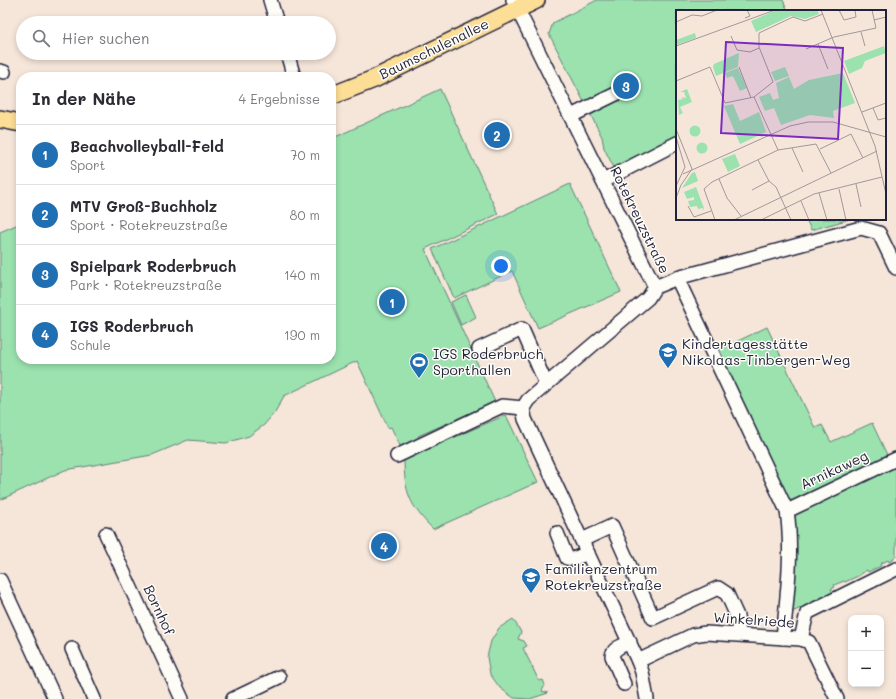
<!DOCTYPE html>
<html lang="de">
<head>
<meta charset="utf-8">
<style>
  body { margin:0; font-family:Mali,sans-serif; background:#f2f2f3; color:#2b2b33 }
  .controls { position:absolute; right:12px; bottom:12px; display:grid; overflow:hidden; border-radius:8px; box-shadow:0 2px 6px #0003 }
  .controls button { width:36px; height:36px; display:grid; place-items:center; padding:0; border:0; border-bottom:1px solid #e1e1e2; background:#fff; color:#2b2b33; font:20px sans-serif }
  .you { position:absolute; left:501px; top:266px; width:14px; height:14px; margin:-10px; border:3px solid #fff; border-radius:50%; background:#1a73e8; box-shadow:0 0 0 6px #1a73e833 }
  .badge { display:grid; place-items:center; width:26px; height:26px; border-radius:50%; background:#1f6fb2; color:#fff; font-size:13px; font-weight:700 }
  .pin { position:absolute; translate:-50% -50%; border:2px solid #fff; box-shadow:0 1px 4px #0006 }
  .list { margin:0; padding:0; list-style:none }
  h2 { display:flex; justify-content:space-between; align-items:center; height:52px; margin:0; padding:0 16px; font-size:17px }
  h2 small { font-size:13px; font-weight:400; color:#7c7c81 }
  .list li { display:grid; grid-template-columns:26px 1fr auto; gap:12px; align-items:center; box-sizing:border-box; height:60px; padding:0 16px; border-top:1px solid #e1e1e2 }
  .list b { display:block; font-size:15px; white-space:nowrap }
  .list p { margin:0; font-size:13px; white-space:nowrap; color:#7c7c81 }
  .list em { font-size:13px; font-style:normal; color:#7c7c81 }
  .icon { flex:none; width:22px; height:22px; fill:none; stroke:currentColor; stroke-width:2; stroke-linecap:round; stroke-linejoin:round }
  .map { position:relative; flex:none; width:896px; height:699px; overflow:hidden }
  .search { position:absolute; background:#fff; box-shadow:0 2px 6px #0003; left:16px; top:16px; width:320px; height:44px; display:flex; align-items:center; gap:10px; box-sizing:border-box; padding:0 14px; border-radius:22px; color:#7c7c81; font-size:15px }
  .panel { position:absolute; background:#fff; box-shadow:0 2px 6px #0003; left:16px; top:72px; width:320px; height:292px; border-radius:16px }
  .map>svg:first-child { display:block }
  .green { fill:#9be2af; stroke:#5e8275 }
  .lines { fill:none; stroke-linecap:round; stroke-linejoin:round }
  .minor-casing { stroke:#22223b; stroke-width:16 }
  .major-casing { stroke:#22223b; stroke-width:20 }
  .minor { stroke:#fdfcf7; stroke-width:13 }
  .major { stroke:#fdde96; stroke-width:17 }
  .labels { text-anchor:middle; stroke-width:3; stroke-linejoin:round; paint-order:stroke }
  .street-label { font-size:14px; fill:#22223b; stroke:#fdfcf7 }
  .poi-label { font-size:14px; fill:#22223b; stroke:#fdfcf7; text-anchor:start }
  .inset-road { fill:none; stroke:#a1989a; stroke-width:1 }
  .view { fill:#7b2cbf; fill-opacity:0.15; stroke:#7b2cbf; stroke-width:2 }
  .inset-edge { fill:none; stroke:#22223b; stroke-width:2 }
</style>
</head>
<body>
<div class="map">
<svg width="896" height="699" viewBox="0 0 896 699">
  <rect width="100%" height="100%" fill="#f6e6da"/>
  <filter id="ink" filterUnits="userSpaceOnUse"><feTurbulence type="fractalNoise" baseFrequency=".025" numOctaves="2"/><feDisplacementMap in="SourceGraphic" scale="8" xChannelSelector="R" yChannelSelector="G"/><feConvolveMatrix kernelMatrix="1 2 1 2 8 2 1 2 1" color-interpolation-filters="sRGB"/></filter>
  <g filter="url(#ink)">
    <!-- green -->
    <g class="green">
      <polygon points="597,0 783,0 788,11 677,11 677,141 616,172 604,148 602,137 549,34 553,23"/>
      <polygon points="440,89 498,214 425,249 495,402 418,436 421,442 402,450 391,427 388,428 357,361 284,396 275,412 264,425 249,436 226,443 188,440 152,455 65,470 0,500 0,232 21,223 21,359 331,359 331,139"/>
      <polygon points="570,184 621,292 538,328 512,271 454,298 432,249"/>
      <polygon points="806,219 850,219 811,230"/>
      <polygon points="466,295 476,317 461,325 451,302"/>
      <polygon points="767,327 815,428 822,425 831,442 872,423 888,457 790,505 717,351"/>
      <path d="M506,415L538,482L433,529C410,506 404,492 404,459Z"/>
      <polygon points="896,465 896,556 894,557 894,559 889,562 888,560 880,564 881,566 868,572 867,570 860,574 860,575 845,582 844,581 834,585 835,587 831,589 833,593 790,613 795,512"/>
      <polygon points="513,619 521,632 518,639 524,641 527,646 523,648 539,681 543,680 545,685 542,691 548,693 530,699 514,698 500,688 490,674 487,657 491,641 499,628"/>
    </g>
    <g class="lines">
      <!-- minor casing -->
      <g class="minor-casing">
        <g id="minor">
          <polyline points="270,0 277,23"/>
          <polyline points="513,0 655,287 648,298 528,400 523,408 525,419 638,661 642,672 647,699"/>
          <polyline points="287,53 294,77"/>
          <polyline points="0,71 4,72"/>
          <polyline points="571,116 622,91"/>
          <polyline points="603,181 677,143"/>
          <path d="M677,278L787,511C793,552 787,596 783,638"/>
          <polyline points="655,287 677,278 861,228 879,233 896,268"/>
          <polyline points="479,349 522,329 546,384"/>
          <polyline points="397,456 502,406 523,408"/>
          <polyline points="787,511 896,459"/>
          <polyline points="557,533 567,558 573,559 588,553"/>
          <polyline points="106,534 182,699"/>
          <polyline points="582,540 612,526 653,618 718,588 727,594 737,616 739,634"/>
          <polyline points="0,580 55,699"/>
          <polyline points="801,639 807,613 896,569"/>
          <polyline points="72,649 94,699"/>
          <polyline points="638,661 693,635 706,633 801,639 809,642 837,699"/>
          <path d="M624,684L612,656C613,648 622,646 630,642"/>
          <polyline points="233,699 279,677"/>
        </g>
      </g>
      <!-- major casing -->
      <g class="major-casing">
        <g id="major">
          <polyline points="331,96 374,79 536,0"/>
          <polyline points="0,119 21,123"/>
        </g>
      </g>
      <!-- minor -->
      <use href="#minor" class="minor"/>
      <!-- major -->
      <use href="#major" class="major"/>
    </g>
  </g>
  <!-- icons -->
  <defs>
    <g id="school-pin" transform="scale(1)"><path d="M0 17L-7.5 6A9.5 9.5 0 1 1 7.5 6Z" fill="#1f6fb2" stroke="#fdfcf7"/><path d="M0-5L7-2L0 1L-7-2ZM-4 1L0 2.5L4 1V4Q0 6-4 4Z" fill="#fff"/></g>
    <g id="stadium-pin" transform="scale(1)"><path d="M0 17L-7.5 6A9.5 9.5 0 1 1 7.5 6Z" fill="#1f6fb2" stroke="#fdfcf7"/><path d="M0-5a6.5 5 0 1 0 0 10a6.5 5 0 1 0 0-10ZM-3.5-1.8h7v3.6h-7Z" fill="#fff"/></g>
  </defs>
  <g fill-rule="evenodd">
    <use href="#school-pin" x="668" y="352"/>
    <use href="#stadium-pin" x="419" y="362"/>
    <use href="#school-pin" x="531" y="577"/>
  </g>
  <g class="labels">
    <!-- street labels -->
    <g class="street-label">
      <text transform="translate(434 49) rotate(-26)" y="5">Baumschulenallee</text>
      <text transform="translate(640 220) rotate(64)" y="5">Rotekreuzstraße</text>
      <text transform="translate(834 470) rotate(-25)" y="5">Arnikaweg</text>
      <text transform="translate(159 610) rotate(65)" y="5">Bornhof</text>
      <text transform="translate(754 620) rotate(4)" y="5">Winkelriede</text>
    </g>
    <!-- poi labels -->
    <g class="poi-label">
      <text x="682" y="349">Kindertagesstätte<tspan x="682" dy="16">Nikolaas-Tinbergen-Weg</tspan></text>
      <text x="433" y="359">IGS Roderbruch<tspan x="433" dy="16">Sporthallen</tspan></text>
      <text x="545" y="574">Familienzentrum<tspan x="545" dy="16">Rotekreuzstraße</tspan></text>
    </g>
  </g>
  <!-- overview -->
  <g transform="translate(676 10)">
    <rect width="210" height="210" fill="#f6e6da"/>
    <path d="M100,0H141L143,4L129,9L115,6L80,22L75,11ZM19,23L20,28L0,35V30ZM208,36L210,43L189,51L186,58L173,64L168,51ZM63,43L62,57L40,66L37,57L38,54ZM109,57L113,66L99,71L95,62ZM62,58L71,78L64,81L58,68L56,66L51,68L49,63ZM167,63L179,93L157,101L158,108L134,105L105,115L98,98L89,101L83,87L94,83L97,90L103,88L100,73L113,67L118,79L133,70ZM11,79L16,92L4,97L7,103L3,105L2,90L7,89L5,87L10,88L8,82H4ZM57,94L64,111L83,102L90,122L64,134L48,96ZM13.5 121a5.5 5.5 0 1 1 11 0a5.5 5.5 0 1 1-11 0ZM20.5 138a5.5 5.5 0 1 1 11 0a5.5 5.5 0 1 1-11 0ZM59,144L64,156L52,162L46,149ZM19,162L22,171L6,178L16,163ZM20,177L28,198V201L27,198L22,199L21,196L14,197L12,191L18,190V187L11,189L8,182Z" fill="#9be2af"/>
    <path class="inset-road" d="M145,0L199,136L210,184M163,0L168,10L180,7L179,0M69,8L74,6L71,0M198,10L210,7M0,12L16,5L26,6L41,0M185,22L189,36M55,26L61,40L74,42L83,38M142,34L152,59M0,36L99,0M130,39L158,27L200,18L196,0M63,57L75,88M0,71L34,57L49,93L78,87M197,98L202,110L210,108M186,102L210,93M0,119L16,159L5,175L0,188M0,127L9,157L0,176M116,138L127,162M144,139L175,124L187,148M102,140L78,87L97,72L83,37V23L117,7L129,11L147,4M82,150L93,171L100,177L115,210M7,164L114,116L132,112H157L210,127M43,169L51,188L65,206M180,174L185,197M163,179L170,210M76,180L93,171M143,183L151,210M125,191L133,210M12,196L18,207L35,201M39,210L28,179L36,172L102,140L140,134L155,163M58,210L201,141M85,210L138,184L206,167"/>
    <path class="view" d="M50,32L167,38L162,129L45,123Z"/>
    <rect width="210" height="210" class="inset-edge"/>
  </g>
</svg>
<div class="controls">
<button>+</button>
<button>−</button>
</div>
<div class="you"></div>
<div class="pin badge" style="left:392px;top:302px">1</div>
<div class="pin badge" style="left:497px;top:135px">2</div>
<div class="pin badge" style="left:626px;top:86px">3</div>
<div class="pin badge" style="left:384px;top:546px">4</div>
<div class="search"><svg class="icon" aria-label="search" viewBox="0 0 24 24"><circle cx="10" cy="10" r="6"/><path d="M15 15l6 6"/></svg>Hier suchen</div>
<section class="panel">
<h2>In der Nähe<small>4 Ergebnisse</small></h2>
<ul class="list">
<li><span class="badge">1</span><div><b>Beachvolleyball-Feld</b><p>Sport</p></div><em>70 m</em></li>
<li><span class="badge">2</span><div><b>MTV Groß-Buchholz</b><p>Sport · Rotekreuzstraße</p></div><em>80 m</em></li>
<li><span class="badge">3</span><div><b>Spielpark Roderbruch</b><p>Park · Rotekreuzstraße</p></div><em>140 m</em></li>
<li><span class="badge">4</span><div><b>IGS Roderbruch</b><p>Schule</p></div><em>190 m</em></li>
</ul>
</section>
</div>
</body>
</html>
